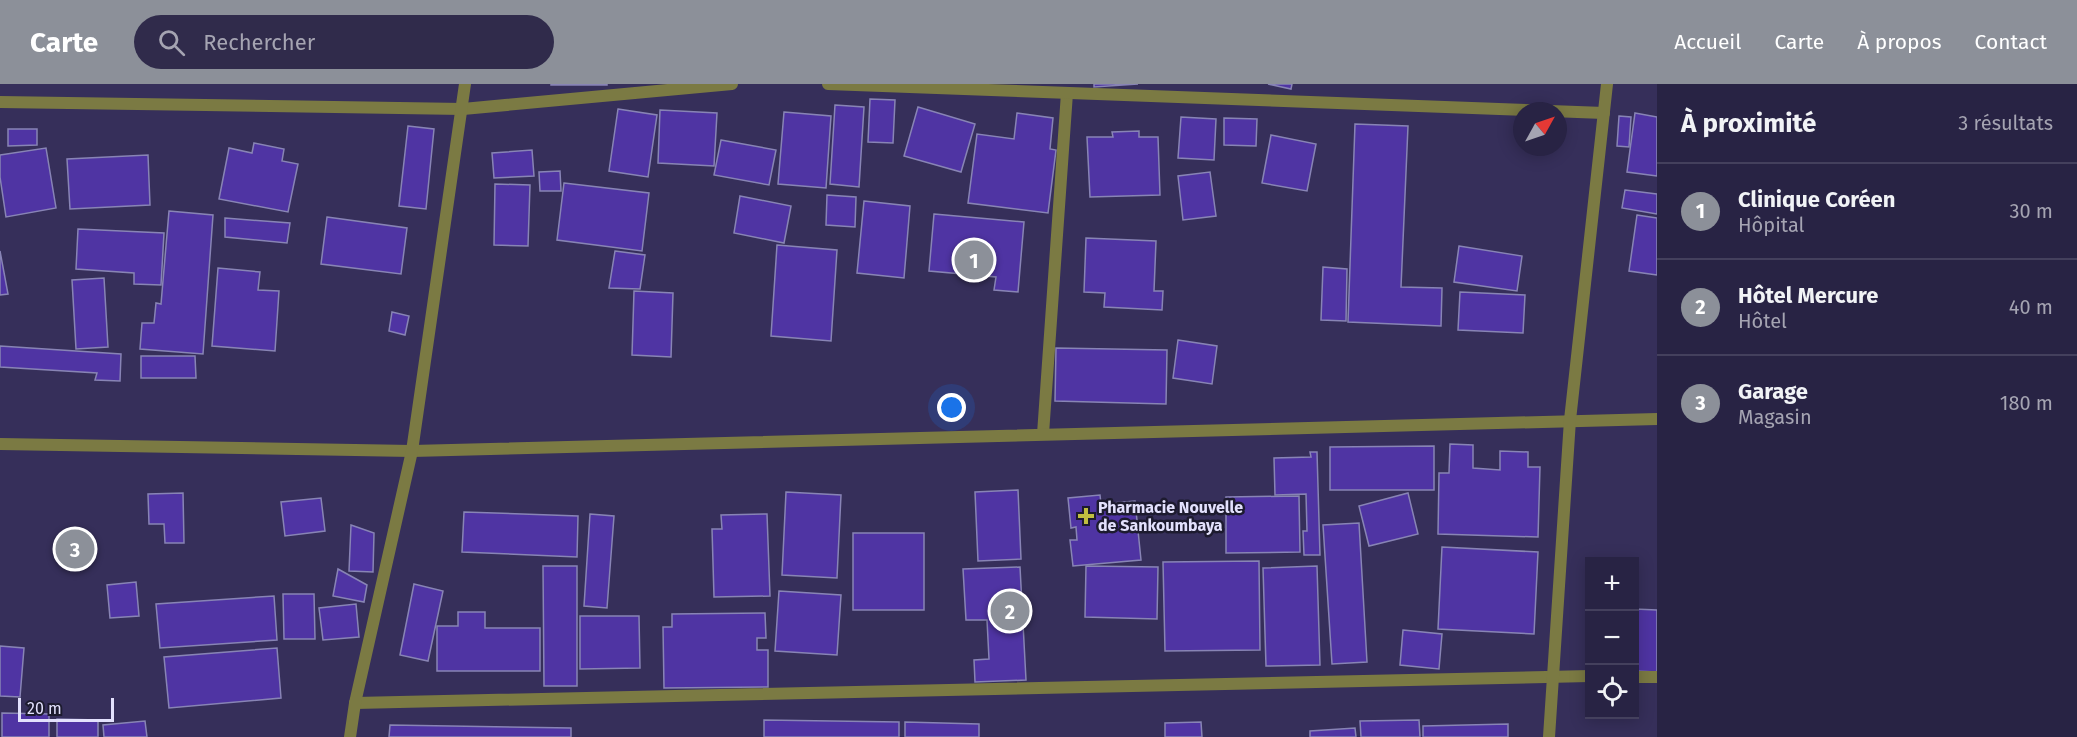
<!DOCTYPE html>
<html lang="fr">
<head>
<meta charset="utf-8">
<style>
  body { margin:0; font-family:"Fira Sans",sans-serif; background:#302b4b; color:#f1f3f6 }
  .controls { position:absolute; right:18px; bottom:18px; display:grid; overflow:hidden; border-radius:0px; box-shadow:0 3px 15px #0003 }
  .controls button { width:54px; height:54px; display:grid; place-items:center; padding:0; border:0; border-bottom:2px solid #44405d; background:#282344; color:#f1f3f6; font:30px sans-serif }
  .compass { position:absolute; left:1513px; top:18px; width:54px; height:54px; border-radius:50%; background:#282344; box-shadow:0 3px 15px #0003; rotate:50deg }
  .scale { position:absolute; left:18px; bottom:15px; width:96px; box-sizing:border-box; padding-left:6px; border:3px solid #e3e1fd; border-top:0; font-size:16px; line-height:21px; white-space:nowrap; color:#e3e1fd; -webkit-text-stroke:4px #1d1b2f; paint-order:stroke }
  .you { position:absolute; left:952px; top:324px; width:21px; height:21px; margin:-15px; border:4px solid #fff; border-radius:50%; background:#1a73e8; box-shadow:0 0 0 9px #1a73e833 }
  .badge { display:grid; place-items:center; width:39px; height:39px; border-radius:50%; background:#8c9099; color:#fff; font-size:20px; font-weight:700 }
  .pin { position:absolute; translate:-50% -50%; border:3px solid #fff; box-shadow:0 2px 6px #0006 }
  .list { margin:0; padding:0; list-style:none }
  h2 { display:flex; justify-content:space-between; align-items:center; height:78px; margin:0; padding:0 24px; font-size:26px }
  h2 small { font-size:20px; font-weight:400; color:#a5a4b2 }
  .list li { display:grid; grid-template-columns:39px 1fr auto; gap:18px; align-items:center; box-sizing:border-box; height:96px; padding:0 24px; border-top:2px solid #44405d }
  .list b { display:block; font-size:22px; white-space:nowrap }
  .list p { margin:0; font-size:20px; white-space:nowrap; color:#a5a4b2 }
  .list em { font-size:20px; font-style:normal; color:#a5a4b2 }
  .icon { flex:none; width:33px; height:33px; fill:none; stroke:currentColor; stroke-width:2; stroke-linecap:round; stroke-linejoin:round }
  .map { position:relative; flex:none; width:1657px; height:653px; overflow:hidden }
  header { display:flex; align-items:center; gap:36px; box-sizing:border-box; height:84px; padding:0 30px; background:#8c9099; color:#fff }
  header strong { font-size:28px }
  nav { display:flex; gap:33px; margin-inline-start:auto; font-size:21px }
  .search { width:420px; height:54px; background:#302b4b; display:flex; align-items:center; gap:15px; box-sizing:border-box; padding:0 21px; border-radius:33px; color:#a5a4b2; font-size:22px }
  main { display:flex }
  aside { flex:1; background:#282344 }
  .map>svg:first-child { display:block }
  .building { fill:#4f34a3; stroke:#8884b5; stroke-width:1.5 }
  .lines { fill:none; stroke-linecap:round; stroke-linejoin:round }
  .service { stroke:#7b7a43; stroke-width:12 }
  .minor { stroke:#7b7a43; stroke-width:12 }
  .poi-dot { fill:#c0be40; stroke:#1d1b2f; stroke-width:2 }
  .labels { text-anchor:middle; stroke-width:5; stroke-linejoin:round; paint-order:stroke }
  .poi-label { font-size:16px; font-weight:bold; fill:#e3e1fd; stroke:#1d1b2f; text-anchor:start }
</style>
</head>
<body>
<header>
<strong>Carte</strong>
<div class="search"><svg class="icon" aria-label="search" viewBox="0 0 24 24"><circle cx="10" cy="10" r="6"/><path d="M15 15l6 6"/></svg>Rechercher</div>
<nav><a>Accueil</a><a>Carte</a><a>À propos</a><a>Contact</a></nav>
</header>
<main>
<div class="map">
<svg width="1657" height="653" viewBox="0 0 1657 653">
  <rect width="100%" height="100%" fill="#362f5a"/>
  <!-- building -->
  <g class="building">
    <rect x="551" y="0" width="56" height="1"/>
    <polygon points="1094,0 1138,0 1094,3"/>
    <polygon points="1268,0 1292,0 1291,5"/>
    <polygon points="870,15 895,16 893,59 868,58"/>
    <polygon points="835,21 864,23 859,103 830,100"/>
    <polygon points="918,23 975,40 961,88 904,72"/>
    <polygon points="618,25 657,31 648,93 609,87"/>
    <polygon points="660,26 717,29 714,82 658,79"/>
    <polygon points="784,28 831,32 826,104 778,100"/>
    <polygon points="1017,29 1053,34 1050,65 1056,66 1048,129 968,119 977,50 1014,55"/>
    <polygon points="1635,29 1657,33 1657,92 1627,88"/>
    <polygon points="1619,32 1631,33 1629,63 1617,62"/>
    <polygon points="1181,33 1216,35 1214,76 1178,74"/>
    <polygon points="1224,34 1257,35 1256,62 1224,61"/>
    <polygon points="1355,40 1408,42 1401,203 1442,204 1441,242 1348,238"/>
    <polygon points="408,42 434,45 426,125 399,122"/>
    <polygon points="8,45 37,45 37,61 8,62"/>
    <polygon points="1139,47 1139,53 1158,53 1160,111 1090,113 1087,53 1113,53 1112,48"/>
    <polygon points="1271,51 1316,60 1307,107 1262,99"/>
    <polygon points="721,56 776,66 769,101 714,91"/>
    <polygon points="254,59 284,65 282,77 298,80 288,128 219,115 229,64 252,69"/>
    <polygon points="46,64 56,124 6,133 0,93 0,71"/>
    <polygon points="532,66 534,92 494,94 492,69"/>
    <polygon points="148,71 150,121 70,125 67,75"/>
    <polygon points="560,87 561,107 540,107 539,88"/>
    <polygon points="1210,88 1216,132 1183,136 1178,92"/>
    <polygon points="564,99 649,109 642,167 557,156"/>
    <polygon points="495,100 530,101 528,162 494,161"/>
    <polygon points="1625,106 1657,110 1657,130 1622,124"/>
    <polygon points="827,111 856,113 855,143 826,141"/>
    <polygon points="740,112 791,122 784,159 734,149"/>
    <polygon points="864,117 910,122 904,194 857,189"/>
    <polygon points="169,127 213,131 203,270 140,265 142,239 154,239 156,219 161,220"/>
    <polygon points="934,130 1024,138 1018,208 994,206 996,193 929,187"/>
    <polygon points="1637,131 1657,134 1657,191 1629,187"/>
    <polygon points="327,133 407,144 401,190 321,180"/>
    <polygon points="225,134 290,139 287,159 225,153"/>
    <polygon points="78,145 164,149 161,201 134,200 134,189 76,185"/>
    <polygon points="1086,154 1156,157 1154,207 1163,207 1162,226 1104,223 1105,209 1084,208"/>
    <polygon points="777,161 837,166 831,257 771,252"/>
    <polygon points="1459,162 1522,172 1517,207 1454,198"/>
    <polygon points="0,167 8,210 0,211"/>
    <polygon points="615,167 645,171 640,205 609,204"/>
    <polygon points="1323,183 1347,185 1346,237 1321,236"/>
    <polygon points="218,184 260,188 258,206 279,207 275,267 212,262"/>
    <polygon points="104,194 108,263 76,265 72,196"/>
    <polygon points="634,207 673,209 671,273 632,271"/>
    <polygon points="1460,208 1525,211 1523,249 1458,246"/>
    <polygon points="392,228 409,232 405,251 389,247"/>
    <polygon points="1178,256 1217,262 1212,300 1173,294"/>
    <polygon points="0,262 121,270 120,297 95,296 97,289 0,283"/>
    <polygon points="1056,264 1167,266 1166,320 1055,317"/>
    <polygon points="141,272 195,272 196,294 141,294"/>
    <polygon points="1450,360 1473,361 1473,384 1500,386 1500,367 1528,368 1528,383 1540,383 1538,453 1438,450 1439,389 1449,389"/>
    <polygon points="1434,362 1434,406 1330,406 1330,363"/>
    <polygon points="1310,368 1317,368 1320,471 1304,471 1303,447 1307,447 1306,410 1275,411 1274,374 1311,373"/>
    <polygon points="1018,406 1021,475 978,477 975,408"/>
    <polygon points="786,408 841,411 837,494 782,491"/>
    <polygon points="183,409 184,459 165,459 164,440 149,440 148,410"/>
    <polygon points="1408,409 1418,450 1369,462 1359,422"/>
    <polygon points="1100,411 1101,420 1135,417 1141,476 1073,482 1070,456 1077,456 1076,443 1071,444 1068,414"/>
    <polygon points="1299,412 1300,468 1226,469 1226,413"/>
    <polygon points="321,414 325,447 285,452 281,418"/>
    <polygon points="464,428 578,432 577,473 462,468"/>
    <polygon points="590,430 614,432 607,524 584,522"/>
    <polygon points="767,430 770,512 714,513 712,445 722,445 721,431"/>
    <polygon points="1359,439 1367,578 1332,580 1323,441"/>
    <polygon points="351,441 374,449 373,488 349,487"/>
    <rect x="853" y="449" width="71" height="77"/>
    <polygon points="1442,463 1538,468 1534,550 1438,545"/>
    <polygon points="1259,477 1260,566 1165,567 1163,478"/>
    <polygon points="543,482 577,482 577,602 544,602"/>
    <polygon points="1086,482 1158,483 1157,535 1085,533"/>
    <polygon points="1317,482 1320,581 1266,582 1263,484"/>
    <polygon points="1020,483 1026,596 975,598 974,576 989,575 987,536 966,536 963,485"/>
    <polygon points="338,485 367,501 364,518 333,512"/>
    <polygon points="136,498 139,532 110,534 107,501"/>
    <polygon points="414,500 443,507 428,577 400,571"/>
    <polygon points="779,507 841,511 837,571 775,567"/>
    <polygon points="283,510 314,510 315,555 284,555"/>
    <polygon points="274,512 277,556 160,564 156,520"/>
    <polygon points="356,520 359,553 323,556 319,524"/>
    <polygon points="1634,525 1657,526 1657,588 1634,587"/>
    <polygon points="458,528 485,528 485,544 540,544 540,587 437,587 437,542 458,542"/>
    <polygon points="765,529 766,554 757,554 757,566 768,566 768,603 664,604 663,543 672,543 672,530"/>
    <polygon points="580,532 639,532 640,584 580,585"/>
    <polygon points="1403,546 1442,550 1439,585 1400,581"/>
    <polygon points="0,562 24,564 20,613 0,612"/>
    <polygon points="277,564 281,614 169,624 164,573"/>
    <polygon points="2,629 49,630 49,653 2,653"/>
    <polygon points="57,635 98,636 98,653 57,653"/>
    <polygon points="764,636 899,638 899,653 764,653"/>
    <polygon points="1419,636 1420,653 1361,653 1360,637"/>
    <polygon points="145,637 147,653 104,653 103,641"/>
    <polygon points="905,638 979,640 979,653 905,653"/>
    <polygon points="1201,638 1202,653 1165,653 1165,639"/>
    <polygon points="1508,640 1508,653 1423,653 1423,642"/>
    <polygon points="390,641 571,644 571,653 389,653"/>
    <polygon points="1355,644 1356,653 1310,653 1310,647"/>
  </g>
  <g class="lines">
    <!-- service -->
    <polyline class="service" points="1043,350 1067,9"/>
    <!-- minor -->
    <g class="minor">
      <polyline points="828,0 1604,29"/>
      <polyline points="0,18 463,25 732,0"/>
      <polyline points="0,360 412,367 1657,335"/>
      <polyline points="1634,593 1657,593"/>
      <polyline points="355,619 1590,592"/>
      <polyline points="350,653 355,619 412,367 465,0"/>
      <polyline points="1549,653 1570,336 1607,0"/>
    </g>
  </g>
  <!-- markers -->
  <path class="poi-dot" d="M1083 423h6v6h6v6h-6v6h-6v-6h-6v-6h6z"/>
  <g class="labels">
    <!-- poi labels -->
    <g class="poi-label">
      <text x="1098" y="429">Pharmacie Nouvelle<tspan x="1098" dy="18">de Sankoumbaya</tspan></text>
    </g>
  </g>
</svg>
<div class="controls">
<button>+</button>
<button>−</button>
<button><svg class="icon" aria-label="locate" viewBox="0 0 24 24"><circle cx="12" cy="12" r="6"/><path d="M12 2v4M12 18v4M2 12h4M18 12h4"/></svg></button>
</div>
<svg class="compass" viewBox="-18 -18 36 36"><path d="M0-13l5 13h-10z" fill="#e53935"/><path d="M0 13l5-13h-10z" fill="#a5a4b2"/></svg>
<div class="scale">20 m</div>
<div class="you"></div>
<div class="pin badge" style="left:974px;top:176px">1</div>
<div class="pin badge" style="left:1010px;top:527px">2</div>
<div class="pin badge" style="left:75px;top:465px">3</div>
</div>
<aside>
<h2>À proximité<small>3 résultats</small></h2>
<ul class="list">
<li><span class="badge">1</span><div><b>Clinique Coréen</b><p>Hôpital</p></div><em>30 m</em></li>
<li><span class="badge">2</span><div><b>Hôtel Mercure</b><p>Hôtel</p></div><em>40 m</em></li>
<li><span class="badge">3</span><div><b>Garage</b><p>Magasin</p></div><em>180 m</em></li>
</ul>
</aside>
</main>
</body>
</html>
